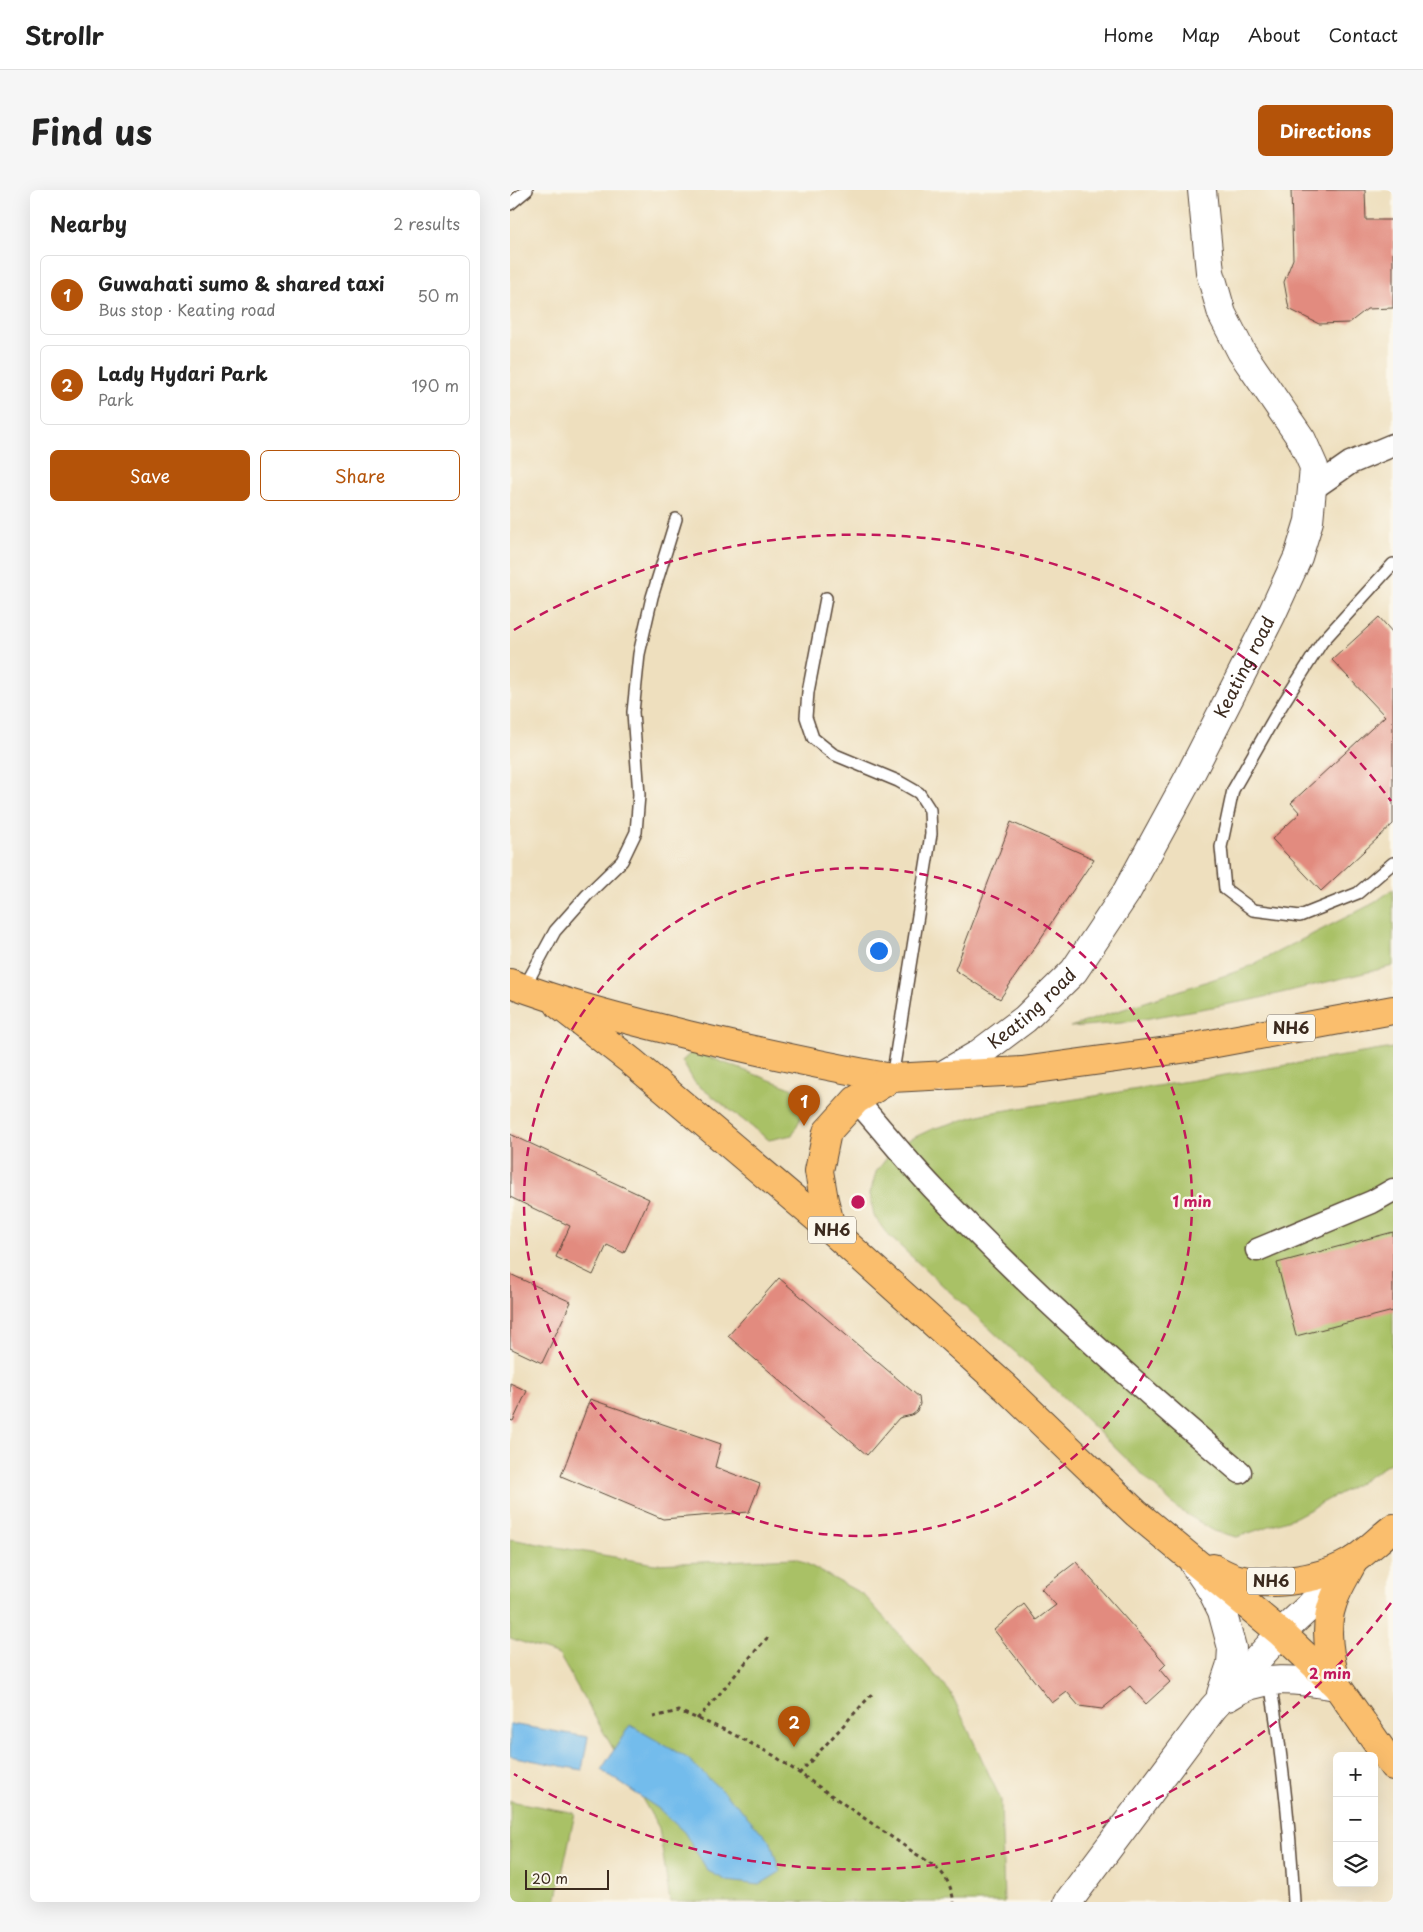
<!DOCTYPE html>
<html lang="en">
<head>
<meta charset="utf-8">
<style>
  body { margin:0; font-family:"Playpen Sans",sans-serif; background:#f6f6f6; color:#222 }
  .controls { position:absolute; right:15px; bottom:15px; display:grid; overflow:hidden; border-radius:8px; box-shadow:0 5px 20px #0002 }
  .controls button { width:45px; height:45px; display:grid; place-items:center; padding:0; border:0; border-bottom:1px solid #e0e0e0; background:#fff; color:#222; font:25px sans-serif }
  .scale { position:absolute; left:15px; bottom:12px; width:84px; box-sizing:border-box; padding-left:5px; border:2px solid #3b2a1e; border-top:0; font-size:14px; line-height:18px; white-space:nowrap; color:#3b2a1e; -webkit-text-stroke:4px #fbf7ec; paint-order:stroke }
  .you { position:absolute; left:368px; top:760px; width:18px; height:18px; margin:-12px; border:4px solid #fff; border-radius:50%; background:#1a73e8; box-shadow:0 0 0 8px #1a73e833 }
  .badge { display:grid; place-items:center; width:32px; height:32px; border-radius:50%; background:#b45309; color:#fff; font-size:16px; font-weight:700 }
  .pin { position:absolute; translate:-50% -41px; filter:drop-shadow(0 1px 2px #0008) }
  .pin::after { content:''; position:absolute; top:26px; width:18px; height:15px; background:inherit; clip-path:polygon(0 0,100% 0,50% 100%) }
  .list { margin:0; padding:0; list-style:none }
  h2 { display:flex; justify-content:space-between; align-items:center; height:65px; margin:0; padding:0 20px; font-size:21px }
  h2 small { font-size:16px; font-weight:400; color:#767676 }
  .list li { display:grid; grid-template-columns:32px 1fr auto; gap:15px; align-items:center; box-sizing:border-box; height:80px; margin:0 10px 10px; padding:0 10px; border:1px solid #e0e0e0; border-radius:8px }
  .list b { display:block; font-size:19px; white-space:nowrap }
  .list p { margin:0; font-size:16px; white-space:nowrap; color:#767676 }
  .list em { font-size:16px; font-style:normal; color:#767676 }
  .actions { display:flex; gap:10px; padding:15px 20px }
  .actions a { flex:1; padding:11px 0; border:1px solid #b45309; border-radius:8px; text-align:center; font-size:18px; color:#b45309 }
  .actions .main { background:#b45309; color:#fff }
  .icon { flex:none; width:28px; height:28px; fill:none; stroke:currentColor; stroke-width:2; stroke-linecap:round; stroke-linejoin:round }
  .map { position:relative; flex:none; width:883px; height:1712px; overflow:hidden; border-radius:8px }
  header { display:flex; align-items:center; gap:30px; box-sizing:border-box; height:70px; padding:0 25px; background:#fff; border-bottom:1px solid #e0e0e0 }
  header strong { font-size:24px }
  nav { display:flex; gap:28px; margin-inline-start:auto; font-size:18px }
  .intro { display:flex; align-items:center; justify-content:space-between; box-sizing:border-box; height:120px; padding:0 30px }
  h1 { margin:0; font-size:35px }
  .button { padding:12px 22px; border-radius:8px; background:#b45309; color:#fff; font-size:18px; font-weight:700 }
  main { display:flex; gap:30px; padding:0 30px }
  aside { flex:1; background:#fff; border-radius:8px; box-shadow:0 5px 20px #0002 }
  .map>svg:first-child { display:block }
  .green { fill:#a9c166; stroke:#727642 }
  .water { fill:#73bcec; stroke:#577385 }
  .building { fill:#e28b7f }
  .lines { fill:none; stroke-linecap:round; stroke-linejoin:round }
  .service-casing { stroke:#564536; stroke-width:14 }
  .minor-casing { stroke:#564536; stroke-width:25 }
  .tertiary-casing { stroke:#564536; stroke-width:30 }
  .trunk-casing { stroke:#564536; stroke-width:30 }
  .path { stroke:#564536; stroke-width:3; stroke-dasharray:4 4; stroke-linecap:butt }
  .service { stroke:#fff; stroke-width:11 }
  .minor { stroke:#fff; stroke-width:22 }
  .tertiary { stroke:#fff; stroke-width:28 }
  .trunk { stroke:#fabe6d; stroke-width:28 }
  .ring { fill:none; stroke:#c2185b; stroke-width:2.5; stroke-dasharray:9 6 }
  .labels { text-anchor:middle; stroke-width:5; stroke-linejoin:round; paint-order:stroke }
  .shield { fill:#fbf7ec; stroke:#75685c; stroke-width:1 }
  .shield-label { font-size:16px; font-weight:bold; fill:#3b2a1e }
  .street-label { font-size:18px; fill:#3b2a1e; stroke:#fbf7ec }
  .centre { fill:#c2185b; stroke:#fbf7ec; stroke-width:2.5 }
  .ring-label { font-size:15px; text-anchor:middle; font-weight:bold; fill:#c2185b; stroke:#fbf7ec; stroke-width:5; stroke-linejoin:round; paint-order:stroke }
</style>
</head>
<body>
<header>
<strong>Strollr</strong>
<nav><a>Home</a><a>Map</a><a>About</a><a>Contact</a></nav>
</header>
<div class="intro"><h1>Find us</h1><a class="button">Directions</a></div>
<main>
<aside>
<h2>Nearby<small>2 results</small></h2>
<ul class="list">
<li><span class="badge">1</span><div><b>Guwahati sumo &amp; shared taxi</b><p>Bus stop · Keating road</p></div><em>50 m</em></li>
<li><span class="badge">2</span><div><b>Lady Hydari Park</b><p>Park</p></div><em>190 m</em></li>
</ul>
<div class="actions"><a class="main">Save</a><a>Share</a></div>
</aside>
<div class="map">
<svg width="883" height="1712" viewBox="0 0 883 1712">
  <rect width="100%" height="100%" fill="#fbf7ec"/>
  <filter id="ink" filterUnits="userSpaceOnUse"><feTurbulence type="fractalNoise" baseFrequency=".02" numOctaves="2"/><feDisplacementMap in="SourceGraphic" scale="10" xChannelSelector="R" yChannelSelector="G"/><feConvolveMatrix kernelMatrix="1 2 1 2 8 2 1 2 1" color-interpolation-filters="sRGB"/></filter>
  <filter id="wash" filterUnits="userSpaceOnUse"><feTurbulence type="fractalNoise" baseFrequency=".0096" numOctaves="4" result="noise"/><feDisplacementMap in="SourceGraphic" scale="20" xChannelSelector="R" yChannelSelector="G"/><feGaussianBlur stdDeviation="1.12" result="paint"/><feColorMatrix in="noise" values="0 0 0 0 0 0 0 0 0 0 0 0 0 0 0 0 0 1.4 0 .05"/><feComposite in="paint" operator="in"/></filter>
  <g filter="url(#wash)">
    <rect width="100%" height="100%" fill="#eedfbe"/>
    <!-- green -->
    <g class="green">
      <polygon points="883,699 883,776 742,810 611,833 560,837 734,779 864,713"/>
      <polygon points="883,858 883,1271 849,1293 786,1327 727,1347 704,1341 668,1319 530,1185 377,1044 364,1026 360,1004 366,982 386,956 422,939 473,924"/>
      <polygon points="183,861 297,904 293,924 282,945 259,950 185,893 172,871"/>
      <polygon points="0,1349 145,1374 286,1368 354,1405 441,1503 491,1610 494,1712 160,1712 149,1638 49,1465 0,1448"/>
      <polygon points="0,1611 65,1623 46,1712 0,1712"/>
    </g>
    <!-- water -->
    <g class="water">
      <polygon points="0,1534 78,1547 72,1580 0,1566"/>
      <polygon points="120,1535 177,1568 229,1617 261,1653 270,1682 249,1695 217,1691 198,1681 174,1642 149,1619 91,1580"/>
    </g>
    <g id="blocks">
      <!-- building -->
      <g class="building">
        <polygon points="781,0 855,0 856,30 883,30 883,118 857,119 839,133 809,134 779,119 774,92 783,69"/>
        <polygon points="869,427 883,443 883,634 811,701 762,649 790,623 781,613 875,526 822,470"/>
        <polygon points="501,632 584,669 490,809 445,780"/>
        <polygon points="0,944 139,1009 114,1063 97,1055 83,1085 46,1067 60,1036 0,1007"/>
        <polygon points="883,1042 883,1121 786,1146 767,1073"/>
        <polygon points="0,1084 61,1112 32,1173 0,1158"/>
        <polygon points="269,1088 409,1207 410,1214 407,1221 402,1225 389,1228 357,1265 218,1146"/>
        <polygon points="0,1193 17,1201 3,1231 0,1230"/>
        <polygon points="80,1209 211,1254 205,1277 250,1294 239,1322 153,1329 51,1286"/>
        <polygon points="566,1372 656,1474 650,1480 660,1492 636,1514 620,1496 592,1519 569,1516 557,1502 542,1513 484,1440 514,1414 526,1430 546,1415 531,1399"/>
      </g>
    </g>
  </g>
  <g filter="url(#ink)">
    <use href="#blocks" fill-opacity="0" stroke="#564536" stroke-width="1"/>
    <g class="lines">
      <!-- service casing -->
      <g class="service-casing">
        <g id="service">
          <polyline points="0,14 17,0"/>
          <polyline points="883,374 812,452 767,523 723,600 711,657 715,699 743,720 790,726 848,703 883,673"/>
          <polyline points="316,408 298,502 296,527 303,548 323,564 388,591 409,603 420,620 421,644 382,888"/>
          <polyline points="14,798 45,741 77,705 112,671 126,642 129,605 123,522 129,464 142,407 166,329"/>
          <path d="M760,1491C772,1564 780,1637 784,1712"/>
        </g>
      </g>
      <!-- minor casing -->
      <g class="minor-casing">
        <g id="minor">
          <polyline points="804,298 840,273 883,255"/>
          <path d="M346,910C372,939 396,970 423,998C519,1099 624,1193 730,1282"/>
          <polyline points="747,1060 862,1012 883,1000"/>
        </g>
      </g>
      <!-- tertiary casing -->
      <g class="tertiary-casing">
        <g id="tertiary">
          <path id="s1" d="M431,886L467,865L515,829L564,781L616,703L677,591L761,426L788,367L799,331L804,277L792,250L731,161L712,124L700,82L692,0"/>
          <polyline points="684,1374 702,1401 712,1421 722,1458 721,1474 711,1504"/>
          <path d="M718,1507C751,1483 790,1490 827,1496"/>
          <polyline points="558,1712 703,1518 771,1443 799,1417 836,1378"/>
        </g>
      </g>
      <!-- trunk casing -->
      <g class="trunk-casing">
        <g id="trunk">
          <path d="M0,793C58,815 118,830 178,845C246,861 314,876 382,888"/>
          <polyline points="49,815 121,871 322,1041"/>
          <polyline points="883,820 679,858 512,881 382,888 346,910 317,942 309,981 314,1010 322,1041 495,1197 626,1323 771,1443 827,1496 883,1576"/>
          <path d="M703,1378C711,1382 719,1387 728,1389C761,1397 815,1389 844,1370C857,1361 870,1348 883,1338"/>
          <path d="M827,1496C820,1469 813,1439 823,1412C828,1397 837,1384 844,1370"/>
        </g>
      </g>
      <!-- path -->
      <g class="path">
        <path d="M143,1527L169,1521L215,1540L263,1565L406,1664C429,1678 439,1685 444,1712"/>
        <path d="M187,1529C213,1502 234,1472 260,1445"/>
        <polyline points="289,1584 362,1504"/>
      </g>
      <!-- service -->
      <use href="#service" class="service"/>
      <!-- minor -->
      <use href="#minor" class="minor"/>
      <!-- tertiary -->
      <use href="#tertiary" class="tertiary"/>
      <!-- trunk -->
      <use href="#trunk" class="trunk"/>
    </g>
  </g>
  <!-- distance rings -->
  <g class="ring">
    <circle cx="348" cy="1012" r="334"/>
    <path d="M881 1413A667 667 0 0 1 4 1584M4 440A667 667 0 0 1 881 611"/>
  </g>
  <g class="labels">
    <!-- shield labels -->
    <g class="shield">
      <rect x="757" y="824.5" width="48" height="27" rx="4"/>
      <rect x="298" y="1026.5" width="48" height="27" rx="4"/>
      <rect x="737" y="1377.5" width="48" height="27" rx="4"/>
    </g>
    <g class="shield-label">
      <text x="781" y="844">NH6</text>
      <text x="322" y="1046">NH6</text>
      <text x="761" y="1397">NH6</text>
    </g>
    <!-- street labels -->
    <g class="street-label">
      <text dy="6" stroke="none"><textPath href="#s1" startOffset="519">Keating road</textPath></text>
      <text dy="6" stroke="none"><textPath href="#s1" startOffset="114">Keating road</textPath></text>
    </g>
  </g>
  <circle cx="348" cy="1012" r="8" class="centre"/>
  <g class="ring-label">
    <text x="682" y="1017">1 min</text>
    <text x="820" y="1489">2 min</text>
  </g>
</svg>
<div class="controls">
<button>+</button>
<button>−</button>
<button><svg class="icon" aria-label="layers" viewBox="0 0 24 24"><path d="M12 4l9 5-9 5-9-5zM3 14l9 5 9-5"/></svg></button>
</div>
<div class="scale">20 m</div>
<div class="you"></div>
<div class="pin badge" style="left:294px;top:936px">1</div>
<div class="pin badge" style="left:284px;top:1557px">2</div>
</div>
</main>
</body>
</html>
